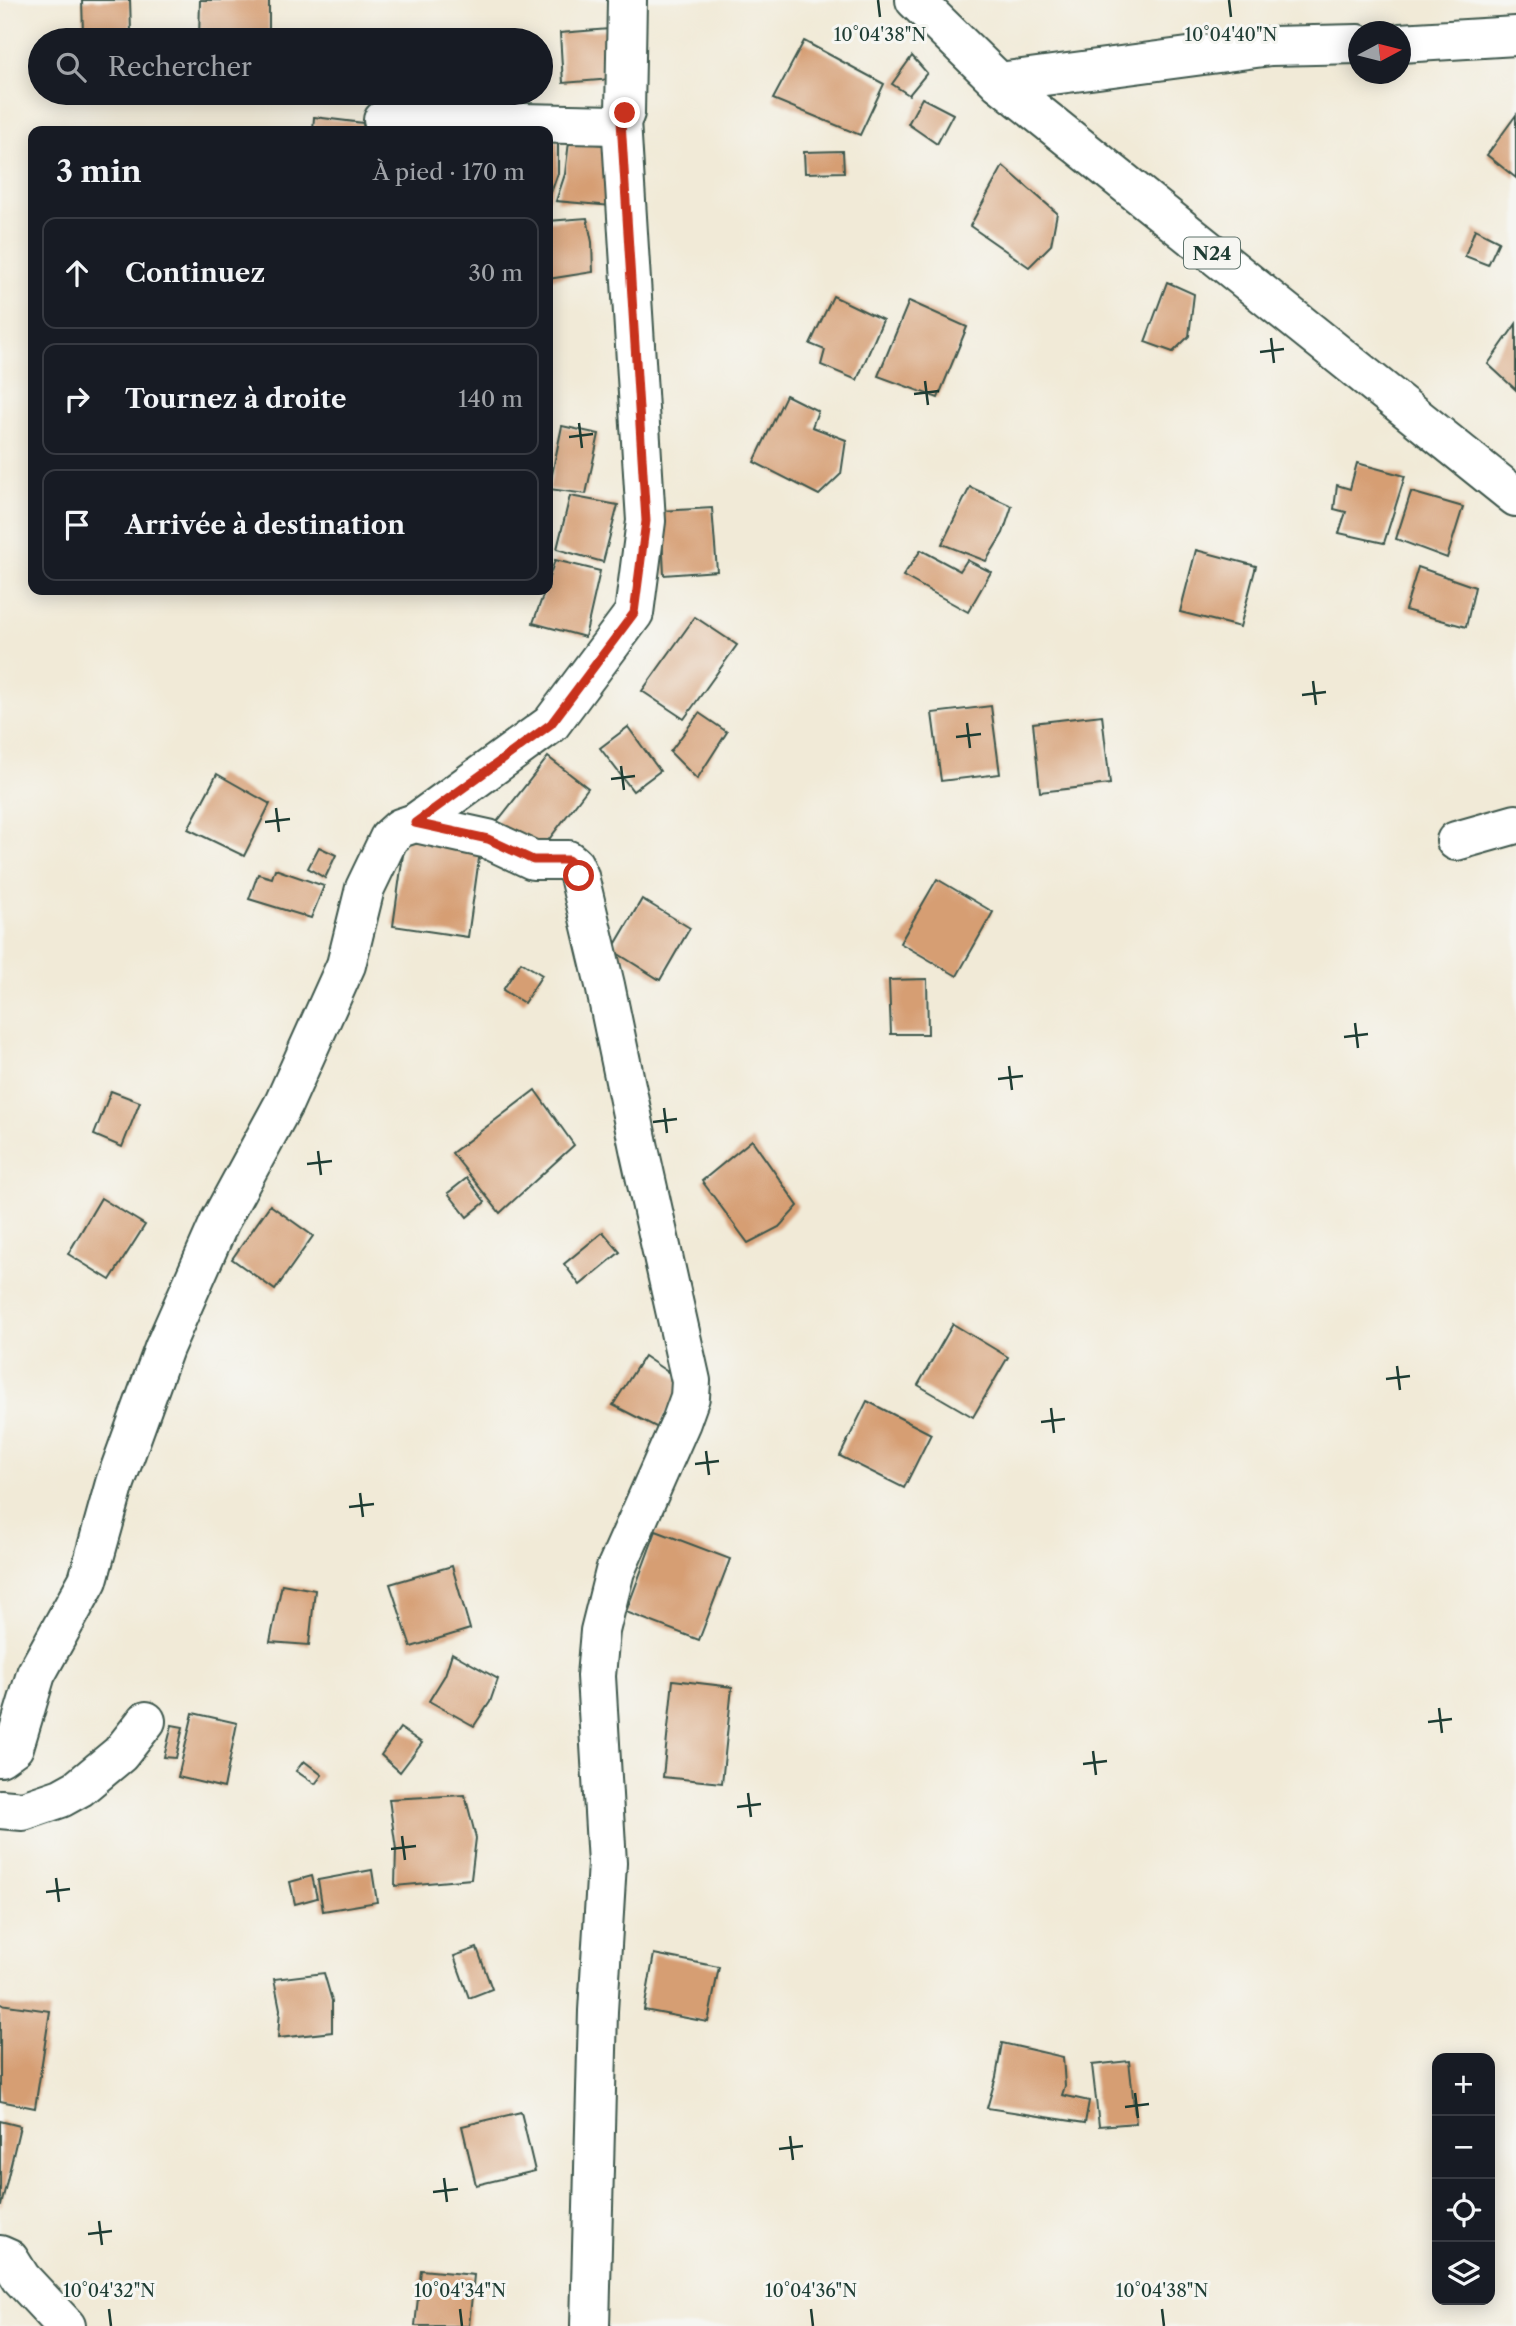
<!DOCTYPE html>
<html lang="fr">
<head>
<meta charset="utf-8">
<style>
  body { margin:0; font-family:"Libre Caslon Text",serif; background:#242831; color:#f1f3f6 }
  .controls { position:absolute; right:21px; bottom:21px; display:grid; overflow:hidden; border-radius:14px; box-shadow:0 4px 18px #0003 }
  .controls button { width:63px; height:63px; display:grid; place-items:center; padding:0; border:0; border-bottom:2px solid #363941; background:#171b24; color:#f1f3f6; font:35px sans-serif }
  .compass { position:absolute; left:1348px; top:21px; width:63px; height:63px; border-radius:50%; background:#171b24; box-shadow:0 4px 18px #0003; rotate:83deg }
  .stop { position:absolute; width:21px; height:21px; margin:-16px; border:5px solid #c8321e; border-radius:50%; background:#fff }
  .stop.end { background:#c8321e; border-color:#fff; box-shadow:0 2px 7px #0008 }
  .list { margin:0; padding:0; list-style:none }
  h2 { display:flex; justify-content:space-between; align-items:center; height:91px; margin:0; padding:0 28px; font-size:30px }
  h2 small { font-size:23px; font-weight:400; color:#9ea1a6 }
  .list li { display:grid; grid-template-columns:46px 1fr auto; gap:21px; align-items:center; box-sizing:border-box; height:112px; margin:0 14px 14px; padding:0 14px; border:2px solid #363941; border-radius:14px }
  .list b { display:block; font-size:26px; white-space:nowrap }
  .list em { font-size:23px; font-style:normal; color:#9ea1a6 }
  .icon { flex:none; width:38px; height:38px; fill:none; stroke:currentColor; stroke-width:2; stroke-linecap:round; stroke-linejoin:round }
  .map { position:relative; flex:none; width:1516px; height:2326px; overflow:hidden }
  .search { position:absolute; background:#171b24; box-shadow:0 4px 18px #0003; left:28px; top:28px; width:525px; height:77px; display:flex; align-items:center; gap:18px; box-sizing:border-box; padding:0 24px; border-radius:38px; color:#9ea1a6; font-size:26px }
  .panel { position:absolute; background:#171b24; box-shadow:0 4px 18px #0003; left:28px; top:126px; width:525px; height:469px; border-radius:14px }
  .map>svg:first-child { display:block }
  .building { fill:#d69e73 }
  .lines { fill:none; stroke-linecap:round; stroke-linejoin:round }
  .street-casing { stroke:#3e574c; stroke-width:42 }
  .primary-casing { stroke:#3e574c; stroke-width:42 }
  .street { stroke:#fff; stroke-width:38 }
  .primary { stroke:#fff; stroke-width:38 }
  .route { stroke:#c8321e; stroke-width:9 }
  .ticks { fill:none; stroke:#1f3d34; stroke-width:2.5 }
  .labels { text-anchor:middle; stroke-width:6; stroke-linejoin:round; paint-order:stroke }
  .shield { fill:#f6f6f2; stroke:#60746d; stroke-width:2 }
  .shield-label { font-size:19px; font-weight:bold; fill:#1f3d34 }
  .ticks-label { font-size:18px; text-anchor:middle; fill:#1f3d34; stroke:#f6f6f2; stroke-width:6; stroke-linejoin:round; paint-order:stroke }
</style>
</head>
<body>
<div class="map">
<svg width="1516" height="2326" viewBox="0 0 1516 2326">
  <rect width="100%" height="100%" fill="#f6f6f2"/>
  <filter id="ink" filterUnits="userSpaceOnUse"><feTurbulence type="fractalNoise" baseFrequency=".0143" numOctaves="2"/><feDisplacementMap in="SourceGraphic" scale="14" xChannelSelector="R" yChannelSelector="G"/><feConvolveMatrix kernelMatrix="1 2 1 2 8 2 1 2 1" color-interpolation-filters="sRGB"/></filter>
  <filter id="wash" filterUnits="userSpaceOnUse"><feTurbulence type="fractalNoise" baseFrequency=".00686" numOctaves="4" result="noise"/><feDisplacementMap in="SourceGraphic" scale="28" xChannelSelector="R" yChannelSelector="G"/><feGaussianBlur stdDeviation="1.57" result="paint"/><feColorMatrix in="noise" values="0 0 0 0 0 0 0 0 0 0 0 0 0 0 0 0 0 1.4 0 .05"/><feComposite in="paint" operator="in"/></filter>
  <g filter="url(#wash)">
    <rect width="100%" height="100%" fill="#f1ead7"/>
    <g id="blocks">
      <!-- building -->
      <g class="building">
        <polygon points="82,0 130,0 131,31 83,32"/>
        <polygon points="200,0 269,0 269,40 199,40"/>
        <polygon points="609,29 612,79 563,83 560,33"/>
        <polygon points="804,41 884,84 860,135 773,99"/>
        <polygon points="912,56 927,73 909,95 892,84"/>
        <polygon points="922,98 953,114 937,144 908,124"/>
        <polygon points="1516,115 1516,178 1487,155"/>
        <polygon points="314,117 363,123 364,131 313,131"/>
        <polygon points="548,140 558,141 558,173 548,201"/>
        <polygon points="569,142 619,146 612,206 556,201 565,174"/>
        <polygon points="843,151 844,172 805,173 804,152"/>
        <polygon points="1003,166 1057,213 1051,245 1029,267 970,226"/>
        <polygon points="587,218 592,242 593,272 548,279 548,221"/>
        <polygon points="1475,229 1499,241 1488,265 1465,256"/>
        <polygon points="1167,282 1194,294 1189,336 1173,352 1145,342"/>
        <polygon points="833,296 883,320 857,380 821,365 825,350 810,344"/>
        <polygon points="909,301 967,327 938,398 878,376"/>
        <polygon points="1516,324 1516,390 1488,364"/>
        <polygon points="786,395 818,411 812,427 846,440 841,474 819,495 754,462"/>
        <polygon points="562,426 599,434 586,494 549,489"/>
        <polygon points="1357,463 1405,476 1384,543 1339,533 1346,512 1334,509 1337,485 1350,489"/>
        <polygon points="970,487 1012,506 1003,533 986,561 942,544"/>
        <polygon points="1411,492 1463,507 1447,558 1396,539"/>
        <polygon points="570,496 618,505 603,562 557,549"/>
        <polygon points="712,508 717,571 664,575 661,511"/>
        <polygon points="921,550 960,571 967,560 991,572 968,612 903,576"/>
        <polygon points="1196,550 1256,566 1240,627 1180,612"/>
        <polygon points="555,560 600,571 585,637 533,623 545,590 548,590 548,580"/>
        <polygon points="1418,567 1475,587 1466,627 1405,610"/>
        <polygon points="695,617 737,645 684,719 642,691"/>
        <polygon points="991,706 1000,774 941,781 932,713"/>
        <polygon points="699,713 727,732 697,779 670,752"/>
        <polygon points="1102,715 1110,784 1040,792 1033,723"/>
        <polygon points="628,727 660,771 633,791 600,748"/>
        <polygon points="548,757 588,788 537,855 496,823"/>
        <polygon points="217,774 270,804 244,856 188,829"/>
        <polygon points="406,833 481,844 468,937 393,926"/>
        <polygon points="319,847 336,855 325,878 308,868"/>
        <polygon points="275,869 324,886 311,918 249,899 258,874 272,878"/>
        <polygon points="937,879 993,912 957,976 900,943"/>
        <polygon points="642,899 690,928 660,980 612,950"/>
        <polygon points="521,962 542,975 524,1003 503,990"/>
        <polygon points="927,979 928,1034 891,1034 889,980"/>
        <polygon points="535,1090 574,1145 500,1213 452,1153"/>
        <polygon points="111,1091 140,1102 122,1147 94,1135"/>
        <polygon points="752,1140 798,1206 779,1227 748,1243 702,1181"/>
        <polygon points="467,1178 485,1202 467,1217 448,1193"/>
        <polygon points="101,1198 145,1225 110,1280 68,1254"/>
        <polygon points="270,1205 313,1236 275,1290 232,1259"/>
        <polygon points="603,1232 620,1252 580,1285 564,1264"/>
        <polygon points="953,1324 1008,1357 973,1417 918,1385"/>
        <polygon points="644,1356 684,1383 658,1428 613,1405"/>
        <polygon points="867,1401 931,1434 904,1488 840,1456"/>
        <polygon points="656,1531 730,1559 699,1640 626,1612"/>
        <polygon points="452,1566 470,1629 411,1647 390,1584"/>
        <polygon points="282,1584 315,1590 309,1645 270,1642"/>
        <polygon points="452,1653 498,1679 490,1702 474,1726 429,1701 445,1675"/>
        <polygon points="673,1680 732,1687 722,1783 663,1777"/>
        <polygon points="193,1713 237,1723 224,1788 178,1777"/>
        <polygon points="172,1725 183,1727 176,1758 164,1757"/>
        <polygon points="400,1728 422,1743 400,1772 381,1755"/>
        <polygon points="304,1761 322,1775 315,1784 296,1771"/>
        <polygon points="465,1795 476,1838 471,1879 395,1886 396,1849 389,1799"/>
        <polygon points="372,1870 377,1902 323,1911 318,1880"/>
        <polygon points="312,1876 317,1898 295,1904 290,1882"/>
        <polygon points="477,1948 492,1989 469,1998 454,1956"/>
        <polygon points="654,1954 719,1967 708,2022 644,2010"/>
        <polygon points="324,1973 332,2001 332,2032 278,2038 280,2009 274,1979"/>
        <polygon points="0,2004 50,2011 35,2108 0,2101"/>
        <polygon points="1002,2043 1063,2057 1065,2086 1062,2095 1089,2101 1085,2123 987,2108 996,2077"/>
        <polygon points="1129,2061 1136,2123 1099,2126 1092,2065"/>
        <polygon points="521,2112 535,2171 476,2185 462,2126"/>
        <polygon points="0,2121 20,2126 1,2206 0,2206"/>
        <polygon points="421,2270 474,2275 469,2326 415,2326"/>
      </g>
    </g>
  </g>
  <g filter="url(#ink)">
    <use href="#blocks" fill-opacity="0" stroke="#3e574c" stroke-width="2"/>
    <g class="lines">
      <!-- street casing -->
      <g class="street-casing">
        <g id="street">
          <polyline points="1400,43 1516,36"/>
          <polyline points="999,82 1271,46 1358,44"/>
          <polyline points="383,120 616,125 621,121 625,113 627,0"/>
          <polyline points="415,823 551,724 634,613 646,521 621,121"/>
          <polyline points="1456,841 1516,824"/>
          <polyline points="0,1757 14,1747 36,1674 88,1580 115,1483 164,1348 220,1221 284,1103 346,965 365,888 389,838 400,828 415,823 488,839 533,860 568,860 574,865 579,876 605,985 640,1153 691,1381 690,1397 681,1422 615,1571 600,1631 596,1676 607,1863 598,2011 590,2326"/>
          <polyline points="0,1809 23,1811 61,1798 79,1788 120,1754 146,1721"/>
          <polyline points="0,2255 9,2259 21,2278 66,2326"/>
        </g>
      </g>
      <!-- primary casing -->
      <g class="primary-casing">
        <polyline id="primary" points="915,0 999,82 1516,497"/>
      </g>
      <!-- street -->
      <use href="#street" class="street"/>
      <!-- primary -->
      <use href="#primary" class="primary"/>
    </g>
  </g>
  <g class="lines" filter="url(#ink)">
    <!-- route -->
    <polyline class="route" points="579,876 574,865 568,860 533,860 488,839 415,823 551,724 634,613 646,521 621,121 625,113"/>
  </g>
  <!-- ticks -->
  <path class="ticks" d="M878,0L880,17M1229,0L1231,17M1271,338L1274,363M1260,352L1284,349M925,381L928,405M914,394L939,391M579,423L582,448M569,437L593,434M1313,681L1316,705M1302,695L1326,692M967,723L970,748M956,737L981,734M621,766L624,790M611,779L635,776M276,808L279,832M265,822L290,819M1355,1023L1358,1048M1344,1037L1368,1034M1009,1066L1012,1090M998,1079L1023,1076M664,1108L667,1133M653,1122L677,1119M318,1151L321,1175M307,1164L332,1161M1397,1366L1400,1390M1386,1379L1410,1376M1051,1408L1054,1433M1041,1422L1065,1419M706,1451L709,1475M695,1464L719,1461M360,1493L363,1517M349,1507L374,1504M1439,1708L1442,1733M1428,1722L1452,1719M1093,1751L1096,1775M1083,1764L1107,1761M748,1793L751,1817M737,1807L761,1804M402,1836L405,1860M391,1849L416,1846M56,1878L59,1902M46,1892L70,1889M1135,2093L1138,2118M1125,2107L1149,2104M790,2136L793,2160M779,2149L803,2146M444,2178L447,2202M433,2192L458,2189M99,2221L102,2245M88,2234L112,2231M109,2309L111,2326M460,2309L462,2326M811,2309L813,2326M1162,2309L1164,2326"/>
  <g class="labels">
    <!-- shield labels -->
    <rect class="shield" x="1184" y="237.5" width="56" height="31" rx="5"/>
    <g class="shield-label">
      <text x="1212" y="260">N24</text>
    </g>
  </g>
  <g class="ticks-label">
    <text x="880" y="41">10°04'38"N</text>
    <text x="1231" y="41">10°04'40"N</text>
    <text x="109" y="2297">10°04'32"N</text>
    <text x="460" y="2297">10°04'34"N</text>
    <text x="811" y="2297">10°04'36"N</text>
    <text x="1162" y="2297">10°04'38"N</text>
  </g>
</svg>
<div class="controls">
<button>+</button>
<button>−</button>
<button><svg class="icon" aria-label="locate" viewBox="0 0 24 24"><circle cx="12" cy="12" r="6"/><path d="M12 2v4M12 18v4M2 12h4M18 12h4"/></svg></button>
<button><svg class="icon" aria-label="layers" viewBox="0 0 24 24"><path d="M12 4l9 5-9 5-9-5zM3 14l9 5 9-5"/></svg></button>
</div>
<svg class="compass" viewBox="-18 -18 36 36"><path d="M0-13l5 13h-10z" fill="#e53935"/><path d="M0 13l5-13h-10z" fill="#9ea1a6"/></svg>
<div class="stop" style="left:579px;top:876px"></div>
<div class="stop end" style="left:625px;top:113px"></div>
<div class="search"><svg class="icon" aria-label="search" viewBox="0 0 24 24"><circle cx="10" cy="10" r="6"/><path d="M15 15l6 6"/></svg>Rechercher</div>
<section class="panel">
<h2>3 min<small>À pied · 170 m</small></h2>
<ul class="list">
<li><svg class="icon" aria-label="ahead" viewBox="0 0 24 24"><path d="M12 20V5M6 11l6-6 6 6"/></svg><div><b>Continuez</b></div><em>30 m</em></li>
<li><svg class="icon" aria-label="right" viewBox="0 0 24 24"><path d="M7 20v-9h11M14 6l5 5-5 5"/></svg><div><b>Tournez à droite</b></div><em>140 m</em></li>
<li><svg class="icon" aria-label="arrive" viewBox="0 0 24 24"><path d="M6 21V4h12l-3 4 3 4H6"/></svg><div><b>Arrivée à destination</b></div></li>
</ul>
</section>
</div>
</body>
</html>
